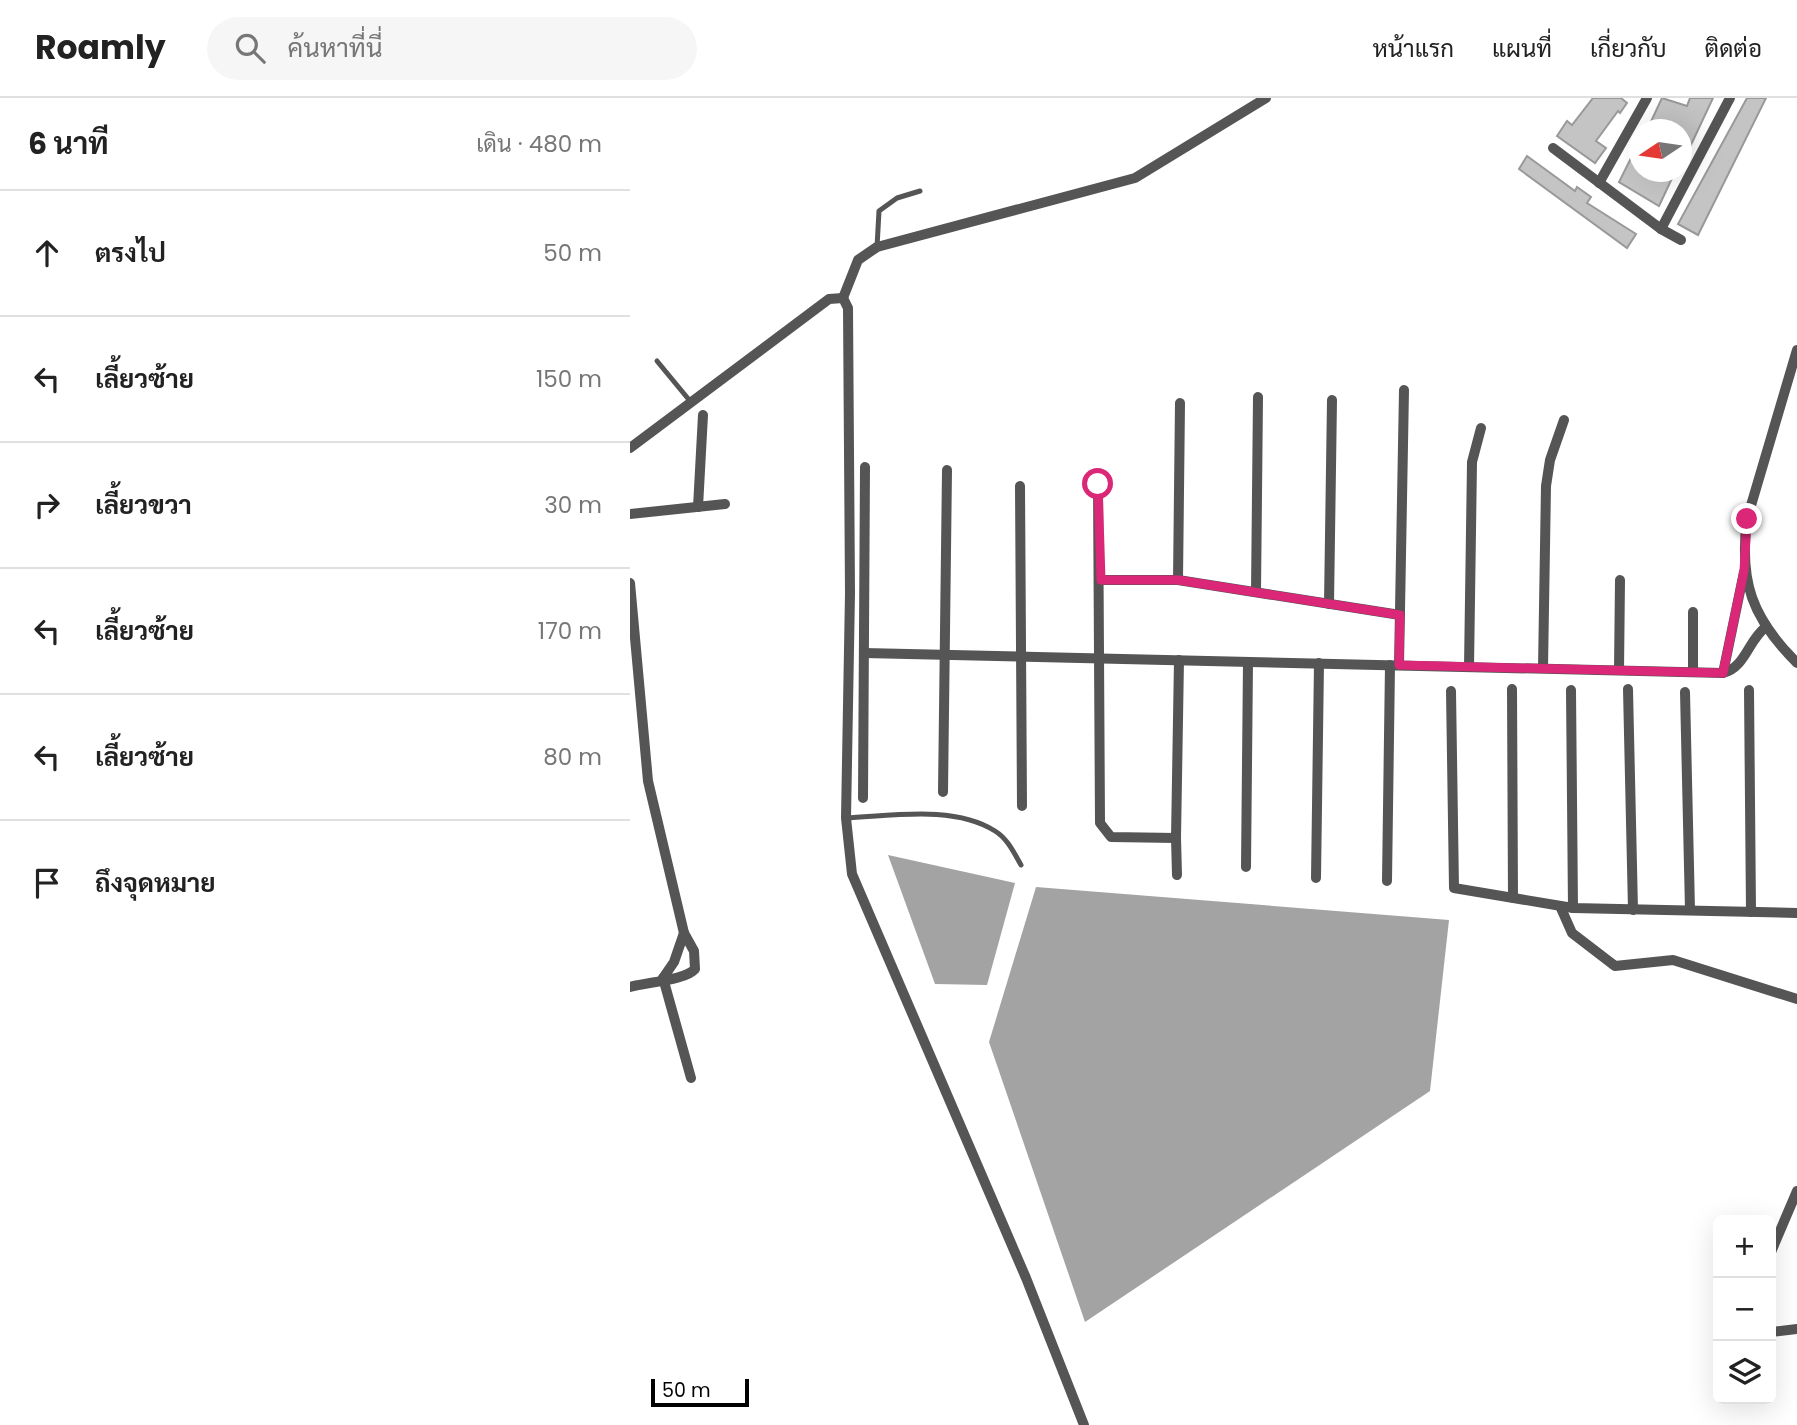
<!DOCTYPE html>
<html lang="th">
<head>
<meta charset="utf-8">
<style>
  body { margin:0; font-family:Poppins,Sarabun,sans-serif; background:#f6f6f6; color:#222 }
  .controls { position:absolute; right:21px; bottom:21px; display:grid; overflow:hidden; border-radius:10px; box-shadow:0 7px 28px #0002 }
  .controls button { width:63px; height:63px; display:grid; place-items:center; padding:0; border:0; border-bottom:2px solid #e0e0e0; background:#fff; color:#222; font:35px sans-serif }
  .compass { position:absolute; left:999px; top:21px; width:63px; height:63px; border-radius:50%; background:#fff; box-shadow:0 7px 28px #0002; rotate:257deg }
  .scale { position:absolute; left:21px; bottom:18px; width:98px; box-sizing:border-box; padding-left:7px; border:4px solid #000; border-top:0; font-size:19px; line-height:24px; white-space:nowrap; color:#000; -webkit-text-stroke:5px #fff; paint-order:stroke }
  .stop { position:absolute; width:21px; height:21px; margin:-16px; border:5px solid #db2777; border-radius:50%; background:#fff }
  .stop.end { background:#db2777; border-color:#fff; box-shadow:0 2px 7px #0008 }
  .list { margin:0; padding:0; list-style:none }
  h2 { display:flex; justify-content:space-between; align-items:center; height:91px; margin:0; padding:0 28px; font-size:30px }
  h2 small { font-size:23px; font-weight:400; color:#767676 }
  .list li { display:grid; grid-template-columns:46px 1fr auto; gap:21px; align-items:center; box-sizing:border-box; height:126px; padding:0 28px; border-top:2px solid #e0e0e0 }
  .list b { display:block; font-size:26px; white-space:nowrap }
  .list em { font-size:23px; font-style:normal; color:#767676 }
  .icon { flex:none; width:38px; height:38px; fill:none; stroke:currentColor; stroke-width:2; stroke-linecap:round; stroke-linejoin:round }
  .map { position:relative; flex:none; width:1167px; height:1327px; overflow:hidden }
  header { display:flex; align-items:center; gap:42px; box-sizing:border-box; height:98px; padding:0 35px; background:#fff; border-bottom:2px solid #e0e0e0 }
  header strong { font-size:33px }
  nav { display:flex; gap:38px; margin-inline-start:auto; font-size:24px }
  .search { width:490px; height:63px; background:#f6f6f6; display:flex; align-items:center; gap:18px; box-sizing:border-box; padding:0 24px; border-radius:38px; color:#767676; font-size:26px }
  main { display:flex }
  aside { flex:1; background:#fff }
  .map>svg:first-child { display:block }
  .water { fill:#a3a3a3 }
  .building { fill:#c4c4c4; stroke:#999; stroke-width:2 }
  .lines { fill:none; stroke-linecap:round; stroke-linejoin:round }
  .lane { stroke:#555; stroke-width:5 }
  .street { stroke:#555; stroke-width:10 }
  .route { stroke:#db2777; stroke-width:9 }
</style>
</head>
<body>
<header>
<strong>Roamly</strong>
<div class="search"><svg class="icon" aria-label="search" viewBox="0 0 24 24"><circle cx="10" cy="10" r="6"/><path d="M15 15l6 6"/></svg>ค้นหาที่นี่</div>
<nav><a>หน้าแรก</a><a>แผนที่</a><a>เกี่ยวกับ</a><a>ติดต่อ</a></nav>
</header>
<main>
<aside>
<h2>6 นาที<small>เดิน · 480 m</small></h2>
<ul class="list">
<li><svg class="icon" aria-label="ahead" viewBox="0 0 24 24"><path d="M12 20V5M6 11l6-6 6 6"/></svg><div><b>ตรงไป</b></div><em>50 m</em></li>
<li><svg class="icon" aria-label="left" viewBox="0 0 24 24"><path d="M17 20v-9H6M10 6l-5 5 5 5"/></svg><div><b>เลี้ยวซ้าย</b></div><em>150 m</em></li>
<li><svg class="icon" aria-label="right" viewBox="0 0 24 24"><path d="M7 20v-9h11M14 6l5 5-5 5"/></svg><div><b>เลี้ยวขวา</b></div><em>30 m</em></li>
<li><svg class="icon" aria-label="left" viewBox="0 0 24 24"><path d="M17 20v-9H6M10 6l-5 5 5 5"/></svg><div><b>เลี้ยวซ้าย</b></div><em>170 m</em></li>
<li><svg class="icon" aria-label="left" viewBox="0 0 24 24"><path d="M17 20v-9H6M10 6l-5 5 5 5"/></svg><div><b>เลี้ยวซ้าย</b></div><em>80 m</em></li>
<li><svg class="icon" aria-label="arrive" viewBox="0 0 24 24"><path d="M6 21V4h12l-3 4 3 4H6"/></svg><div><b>ถึงจุดหมาย</b></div></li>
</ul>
</aside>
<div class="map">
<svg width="1167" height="1327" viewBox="0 0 1167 1327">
  <rect width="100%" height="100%" fill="#fff"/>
  <!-- water -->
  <g class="water">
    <polygon points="258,757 385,785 357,887 305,886"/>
    <polygon points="406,789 819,822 800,993 455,1224 359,944"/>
  </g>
  <!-- building -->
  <g class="building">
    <polygon points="963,0 991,0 997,5 990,15 988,13 966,43 976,50 965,65 927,38 937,23 942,27"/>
    <polygon points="1032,0 1057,8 1060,0 1083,0 1052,66 1052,32 1017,32"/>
    <polygon points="1117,0 1136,0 1068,137 1048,126"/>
    <polygon points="1010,42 1010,74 1045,74 1029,108 989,84"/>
    <polygon points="897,58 945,93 947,89 961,99 957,105 1006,136 997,150 889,71"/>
  </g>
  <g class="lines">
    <!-- lane -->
    <g class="lane">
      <polyline points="247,149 249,113 267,100 290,93"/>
      <polyline points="27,263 60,303"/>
      <path d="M216,720C262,718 324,707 365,733C378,741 384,755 391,767"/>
    </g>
    <!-- street -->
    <g class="street">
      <polyline points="923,50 1031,131 1100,0"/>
      <polyline points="969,85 1017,0"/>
      <polyline points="1031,131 1051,142"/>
      <polyline points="213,200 228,162 247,149 505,80 636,0"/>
      <path d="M1167,252L1117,421C1109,484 1122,520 1167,565"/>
      <polyline points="0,350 199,201 213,200 218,210 220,495 216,720 222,776 396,1180 454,1327"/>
      <polyline points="468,386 470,725 481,739 546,740 549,562"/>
      <polyline points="390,388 392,708"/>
      <polyline points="68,409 73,317"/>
      <polyline points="0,416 95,406"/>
      <polyline points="471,482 548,482 770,517"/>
      <polyline points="548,482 550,305"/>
      <path d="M0,485L18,683L54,835L64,853L65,871C56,882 18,884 0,889"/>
      <polyline points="626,494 628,299"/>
      <polyline points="699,506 702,302"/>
      <path d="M234,555L1093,575C1116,569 1118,542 1136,529"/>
      <polyline points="769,567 774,292"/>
      <polyline points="839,569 842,364 851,330"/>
      <polyline points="913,570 916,388 920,362 934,322"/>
      <polyline points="989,572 990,482"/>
      <polyline points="1063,574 1063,514"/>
      <polyline points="1093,575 1114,474"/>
      <polyline points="882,591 883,800"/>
      <polyline points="998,591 1003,812"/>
      <polyline points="941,592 943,810"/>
      <polyline points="1119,592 1121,814"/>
      <polyline points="821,593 824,790 943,810 1167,815"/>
      <polyline points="1055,594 1060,812"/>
      <polyline points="313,694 317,372"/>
      <polyline points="233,700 235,369"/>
      <polyline points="546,740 547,777"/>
      <polyline points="616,769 618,564"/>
      <polyline points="686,780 689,565"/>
      <polyline points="757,783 760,567"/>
      <polyline points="930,808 942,835 985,868 1043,862 1167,901"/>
      <polyline points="33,880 61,980"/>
      <polyline points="33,880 44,864 54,835"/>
      <polyline points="1141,1154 1167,1093"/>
      <polyline points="1141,1234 1167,1231"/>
    </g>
  </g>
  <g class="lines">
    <!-- route -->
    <polyline class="route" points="468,386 471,482 548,482 770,517 769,567 1093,575 1114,473 1117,421"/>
  </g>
</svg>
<div class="controls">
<button>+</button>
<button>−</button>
<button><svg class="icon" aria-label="layers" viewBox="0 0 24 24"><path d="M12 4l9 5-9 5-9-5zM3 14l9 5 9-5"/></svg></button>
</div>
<svg class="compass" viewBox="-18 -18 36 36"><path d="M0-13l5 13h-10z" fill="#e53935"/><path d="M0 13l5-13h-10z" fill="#767676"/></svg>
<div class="scale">50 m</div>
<div class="stop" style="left:468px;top:386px"></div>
<div class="stop end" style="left:1117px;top:421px"></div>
</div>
</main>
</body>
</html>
